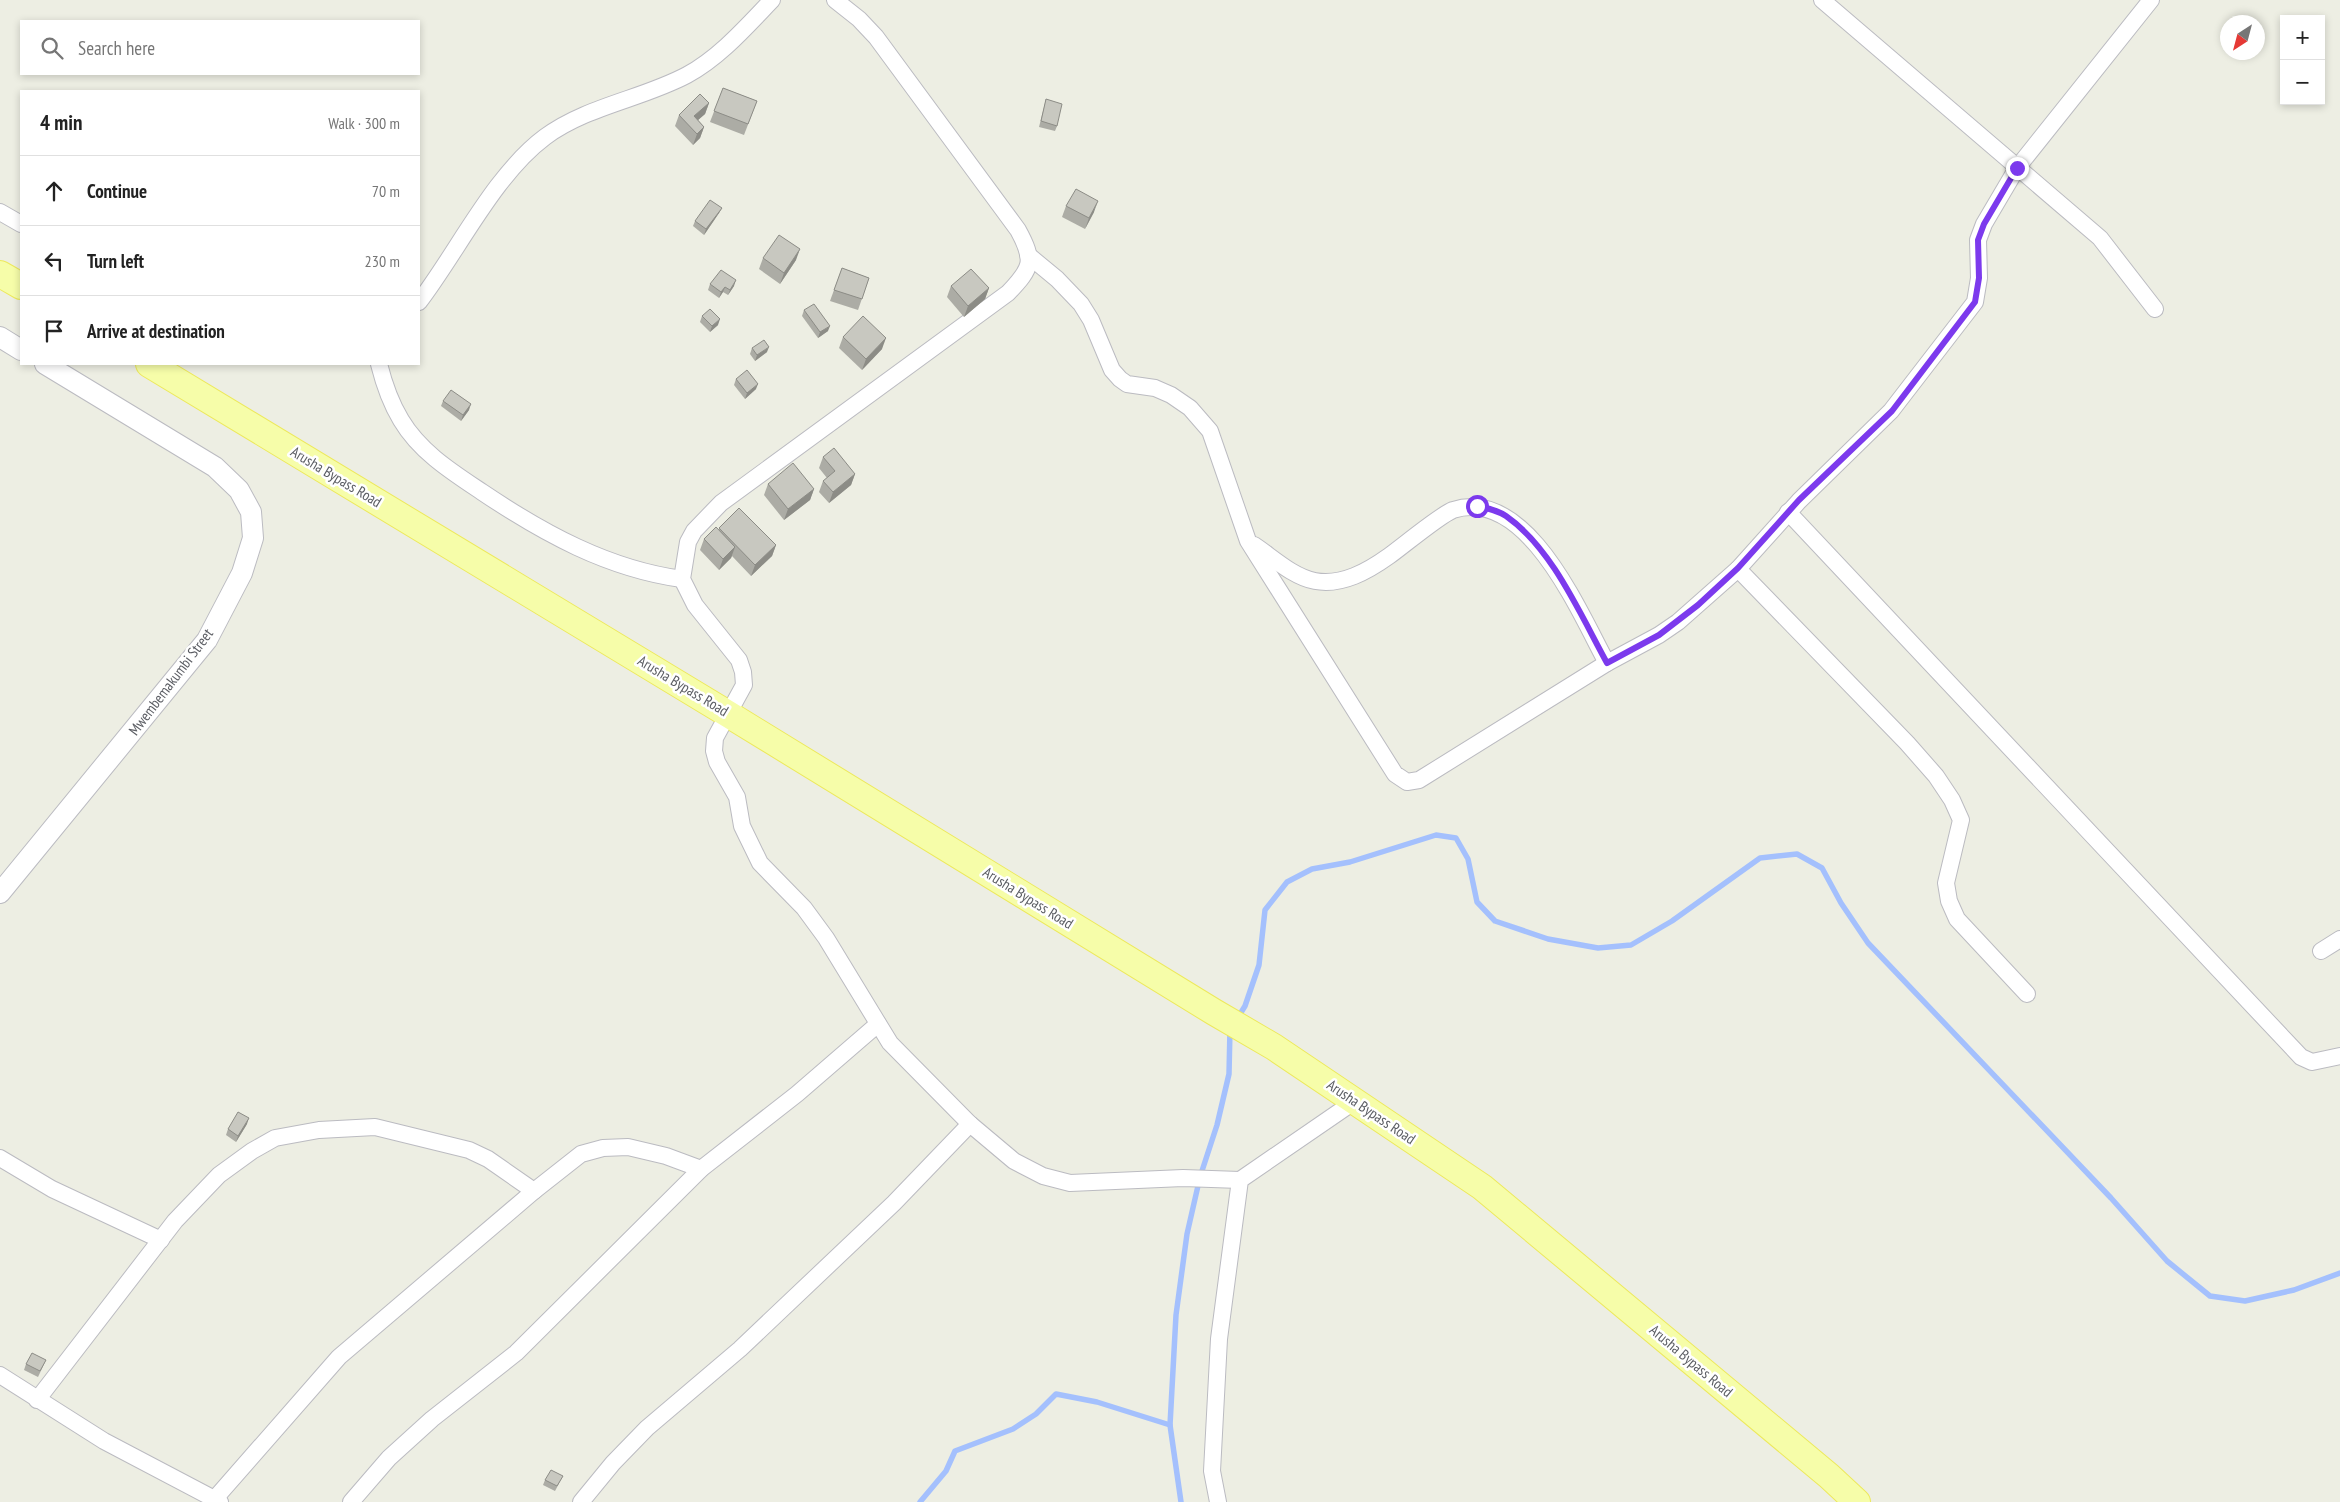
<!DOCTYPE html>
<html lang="en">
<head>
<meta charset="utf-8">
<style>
  body { margin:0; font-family:"PT Sans Narrow",sans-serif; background:#f6f6f6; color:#222 }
  .controls { position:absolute; right:15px; top:15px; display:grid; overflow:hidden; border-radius:0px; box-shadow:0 2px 8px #0003 }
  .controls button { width:45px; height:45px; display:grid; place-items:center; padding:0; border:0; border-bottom:1px solid #e0e0e0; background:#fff; color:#222; font:25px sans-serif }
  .compass { position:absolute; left:2220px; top:15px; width:45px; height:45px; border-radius:50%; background:#fff; box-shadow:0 2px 8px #0003; rotate:216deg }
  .stop { position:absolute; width:15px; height:15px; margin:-11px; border:4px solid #7c3aed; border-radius:50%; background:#fff }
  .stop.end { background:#7c3aed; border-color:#fff; box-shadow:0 1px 5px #0008 }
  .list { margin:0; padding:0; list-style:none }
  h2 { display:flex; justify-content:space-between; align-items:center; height:65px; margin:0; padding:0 20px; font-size:21px }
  h2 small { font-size:16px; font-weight:400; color:#767676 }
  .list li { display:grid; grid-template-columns:32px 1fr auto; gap:15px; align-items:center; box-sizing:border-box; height:70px; padding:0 20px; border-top:1px solid #e0e0e0 }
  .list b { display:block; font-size:19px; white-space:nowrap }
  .list em { font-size:16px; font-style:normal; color:#767676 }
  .icon { flex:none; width:28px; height:28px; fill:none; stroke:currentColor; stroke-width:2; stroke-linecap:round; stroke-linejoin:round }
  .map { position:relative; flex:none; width:2340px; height:1502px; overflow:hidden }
  .search { position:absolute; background:#fff; box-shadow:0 2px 8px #0003; left:20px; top:20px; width:400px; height:55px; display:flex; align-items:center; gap:12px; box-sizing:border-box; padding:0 18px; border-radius:0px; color:#767676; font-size:19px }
  .panel { position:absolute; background:#fff; box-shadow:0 2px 8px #0003; left:20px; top:90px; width:400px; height:275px; border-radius:0px }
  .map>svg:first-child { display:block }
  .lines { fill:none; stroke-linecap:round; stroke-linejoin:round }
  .stream { stroke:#a4c0fd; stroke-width:5.5 }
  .minor-casing { stroke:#bbbbc1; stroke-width:18 }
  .tertiary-casing { stroke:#bbbbc1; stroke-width:22 }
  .primary-casing { stroke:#ede95c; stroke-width:28 }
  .minor { stroke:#fff; stroke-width:16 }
  .tertiary { stroke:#fff; stroke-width:20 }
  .primary { stroke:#f6fda9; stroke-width:26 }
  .wall { fill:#acaca5 }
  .shaded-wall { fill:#8c8c86 }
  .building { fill:#c8c8c0; stroke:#8c8c86 }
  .route { stroke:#7c3aed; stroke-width:6 }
  .labels { text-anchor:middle; stroke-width:5; stroke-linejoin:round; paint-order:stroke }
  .street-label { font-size:15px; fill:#5b5d63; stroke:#fff }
</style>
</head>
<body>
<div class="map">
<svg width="2340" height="1502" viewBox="0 0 2340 1502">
  <rect width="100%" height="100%" fill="#edeee3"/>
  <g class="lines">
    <!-- stream -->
    <g class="stream">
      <polyline points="1237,1019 1245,1006 1259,965 1265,910 1287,882 1312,869 1350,862 1436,835 1456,838 1468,859 1477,902 1495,921 1548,939 1598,948 1631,945 1672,921 1760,858 1797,854 1822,868 1841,903 1868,943 2111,1198 2167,1261 2210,1296 2245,1301 2294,1290 2340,1273"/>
      <polyline points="920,1502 946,1471 955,1451 1013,1429 1036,1414 1056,1394 1097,1402 1170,1425"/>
      <polyline points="1181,1502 1170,1425 1176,1315 1187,1234 1200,1177 1217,1125 1229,1074 1230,1029"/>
    </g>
    <!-- minor casing -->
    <g class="minor-casing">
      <g id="minor">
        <path d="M835,0L859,19L876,37L1018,230C1035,261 1032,268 1008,293L721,503L694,531L688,542L682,579L695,605L739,660L743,672L744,685L715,738L714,751L717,762L737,797L742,826L760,863L804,908L826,938L890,1043L970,1124L1014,1161L1043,1176L1070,1183L1183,1178L1240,1180"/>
        <polyline points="1822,0 2100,238 2155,309"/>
        <polyline points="0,212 21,224"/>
        <polyline points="1028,255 1057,279 1081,304 1091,320 1112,370 1120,379 1127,384 1155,388 1171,395 1190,408 1210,431 1248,541 1395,774 1407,782 1419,780 1607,663 1659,635 1678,622 1738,569 1799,501 1891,411 1975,302 1979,278 1978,240 1984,224 2017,168 2151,0"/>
        <path d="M419,302C458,251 494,175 545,137C587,106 642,99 687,75C720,57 746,27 772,0"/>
        <path d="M379,364C384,384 390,402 401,420C420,452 452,472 482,492C543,533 608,569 682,579"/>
        <polyline points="1788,512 2301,1057 2312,1062 2340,1056"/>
        <path d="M1254,545C1272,557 1293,577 1315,581C1342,586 1368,571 1389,556C1403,546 1440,515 1453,510C1527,486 1579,612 1607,663"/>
        <polyline points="1738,569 1907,743 1936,776 1952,800 1961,820 1946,883 1949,901 1957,919 2027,994"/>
        <polyline points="2321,951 2340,939"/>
        <polyline points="0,1158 52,1189 161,1240"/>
        <polyline points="0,1375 104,1441 220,1502"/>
        <polyline points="37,1400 175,1221 219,1175 252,1151 275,1138 319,1130 375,1127 469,1150 488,1159 534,1191"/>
        <polyline points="212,1502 339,1357 534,1191 581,1154 603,1148 628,1147 666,1156 701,1169"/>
        <polyline points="351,1502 389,1458 432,1419 516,1353 701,1169 797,1094 878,1024"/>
        <polyline points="581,1502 613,1463 647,1428 740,1349 894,1203 970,1124"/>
        <polyline points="1218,1502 1212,1471 1219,1339 1240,1180 1355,1101"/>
      </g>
    </g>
    <!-- tertiary casing -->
    <g class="tertiary-casing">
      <g id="tertiary">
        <polyline points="0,337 21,350"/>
        <polyline points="0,893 207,640 242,573 253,538 251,512 239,490 215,467 45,364"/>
      </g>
    </g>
    <!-- primary casing -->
    <g class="primary-casing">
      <g id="primary">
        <polyline points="0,274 21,286"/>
        <polyline points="149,364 728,714 1214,1012 1274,1047 1482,1187 1829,1476 1857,1502"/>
      </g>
    </g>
    <!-- minor -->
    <use href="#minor" class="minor"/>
    <!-- tertiary -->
    <use href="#tertiary" class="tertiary"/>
    <!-- primary -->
    <use href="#primary" class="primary"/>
  </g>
  <!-- wall -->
  <g class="wall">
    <polygon points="723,88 757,101 744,135 710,122"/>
    <polygon points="1046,99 1057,126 1055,131 1039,127"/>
    <polygon points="709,103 705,114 698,120 704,127 700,138 693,145 675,126 679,115"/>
    <polygon points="1066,206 1094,212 1085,229 1062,217"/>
    <polygon points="722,208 719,213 704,235 693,226 695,221"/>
    <polygon points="763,258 796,260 780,284 759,269"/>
    <polygon points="842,268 869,278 858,310 830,301"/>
    <polygon points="710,284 734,286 728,295 723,292 719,298 708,290"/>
    <polygon points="951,286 989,288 985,299 964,317 947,297"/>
    <polygon points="804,310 828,331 818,338 802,316"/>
    <polygon points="702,316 718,325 710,332 700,322"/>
    <polygon points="843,337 882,349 862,370 839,348"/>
    <polygon points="752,348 767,352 755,361 750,354"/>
    <polygon points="736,379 756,389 745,399 734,385"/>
    <polygon points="443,401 469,410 461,421 441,406"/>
    <polygon points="823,457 855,474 851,485 829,503 819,492 823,481 827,478 819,468"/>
    <polygon points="768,484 814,489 810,500 784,520 764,495"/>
    <polygon points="719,528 776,545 772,556 751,576 732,556 731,558 719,570 700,550 704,539 719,530"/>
    <polygon points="247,1124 236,1142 226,1135 228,1129"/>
    <polygon points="46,1360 38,1377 24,1370 26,1364"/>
    <polygon points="563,1476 555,1491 543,1485 545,1480"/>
  </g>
  <!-- shaded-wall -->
  <g class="shaded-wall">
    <polygon points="709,103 705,114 690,127 694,116"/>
    <polygon points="704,127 700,138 693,145 697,134"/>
    <polygon points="1098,201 1094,212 1085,229 1089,218"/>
    <polygon points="722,208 719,213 704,235 706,229"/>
    <polygon points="800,249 796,260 780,284 784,273"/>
    <polygon points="736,280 734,286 728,295 730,290"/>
    <polygon points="725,287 723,292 719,298 721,292"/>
    <polygon points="989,288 985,299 964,317 968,306"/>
    <polygon points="720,319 718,325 710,332 712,326"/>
    <polygon points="830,326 828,331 818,338 820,332"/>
    <polygon points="886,338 882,349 862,370 866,359"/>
    <polygon points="769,347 767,352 755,361 757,355"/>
    <polygon points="758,384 756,389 745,399 747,393"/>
    <polygon points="471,404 469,410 461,421 463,415"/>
    <polygon points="855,474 851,485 829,503 833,492"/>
    <polygon points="814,489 810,500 784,520 788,509"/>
    <polygon points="776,545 772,556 751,576 755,565"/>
    <polygon points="735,547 731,558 719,570 723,559"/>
    <polygon points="249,1118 247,1124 236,1142 238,1136"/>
  </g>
  <!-- building -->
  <g class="building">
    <polygon points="723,88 757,101 748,124 714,111"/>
    <polygon points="700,94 709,103 694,116 704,127 697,134 679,115"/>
    <polygon points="1046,99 1062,104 1057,126 1041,121"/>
    <polygon points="1076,189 1098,201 1089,218 1066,206"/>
    <polygon points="710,200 722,208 706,229 695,221"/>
    <polygon points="779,235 800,249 784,273 763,258"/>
    <polygon points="842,268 869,278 862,299 834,290"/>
    <polygon points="971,269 989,288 968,306 951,286"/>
    <polygon points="721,270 736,280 730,290 725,287 721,292 710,284"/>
    <polygon points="814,304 830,326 820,332 804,310"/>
    <polygon points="710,309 720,319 712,326 702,316"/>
    <polygon points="863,316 886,338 866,359 843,337"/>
    <polygon points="764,340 769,347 757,355 752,348"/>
    <polygon points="747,370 758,384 747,393 736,379"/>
    <polygon points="451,390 471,404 463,415 443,401"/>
    <polygon points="834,448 855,474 833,492 823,481 835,471 823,457"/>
    <polygon points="793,463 814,489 788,509 768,484"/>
    <polygon points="739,508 776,545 755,565 719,528"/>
    <polygon points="716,527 735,547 723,559 704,539"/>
    <polygon points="238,1112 249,1118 238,1136 228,1129"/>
    <polygon points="32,1353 46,1360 40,1371 26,1364"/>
    <polygon points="551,1470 563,1476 557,1486 545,1480"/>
  </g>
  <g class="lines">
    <!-- route -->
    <path class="route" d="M1477,506C1487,508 1497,510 1506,516C1552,548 1580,614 1607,663L1659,635L1698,605L1738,568L1799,500L1892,411L1975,302L1979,278L1978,240L1984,224L2017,168"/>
  </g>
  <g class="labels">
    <!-- street labels -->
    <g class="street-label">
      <text transform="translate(336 477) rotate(31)" y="5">Arusha Bypass Road</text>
      <text transform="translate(171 682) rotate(-53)" y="5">Mwembemakumbi Street</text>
      <text transform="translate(683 686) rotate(31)" y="5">Arusha Bypass Road</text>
      <text transform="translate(1028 898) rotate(32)" y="5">Arusha Bypass Road</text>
      <text transform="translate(1371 1112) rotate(34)" y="5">Arusha Bypass Road</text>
      <text transform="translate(1691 1361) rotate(40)" y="5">Arusha Bypass Road</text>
    </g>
  </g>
</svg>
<div class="controls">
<button>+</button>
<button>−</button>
</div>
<svg class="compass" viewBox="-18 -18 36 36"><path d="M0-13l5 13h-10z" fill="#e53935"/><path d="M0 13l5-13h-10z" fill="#767676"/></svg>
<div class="stop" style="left:1477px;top:506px"></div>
<div class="stop end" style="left:2017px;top:168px"></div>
<div class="search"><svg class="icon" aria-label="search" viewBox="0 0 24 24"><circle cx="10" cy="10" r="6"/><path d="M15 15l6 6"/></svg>Search here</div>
<section class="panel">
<h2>4 min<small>Walk · 300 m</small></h2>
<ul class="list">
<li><svg class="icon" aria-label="ahead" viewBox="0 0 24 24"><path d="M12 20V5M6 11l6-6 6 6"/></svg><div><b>Continue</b></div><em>70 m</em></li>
<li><svg class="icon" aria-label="left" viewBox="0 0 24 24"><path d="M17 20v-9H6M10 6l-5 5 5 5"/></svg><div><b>Turn left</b></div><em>230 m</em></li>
<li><svg class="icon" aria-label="arrive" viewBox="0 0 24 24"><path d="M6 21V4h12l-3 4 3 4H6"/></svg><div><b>Arrive at destination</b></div></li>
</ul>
</section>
</div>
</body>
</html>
